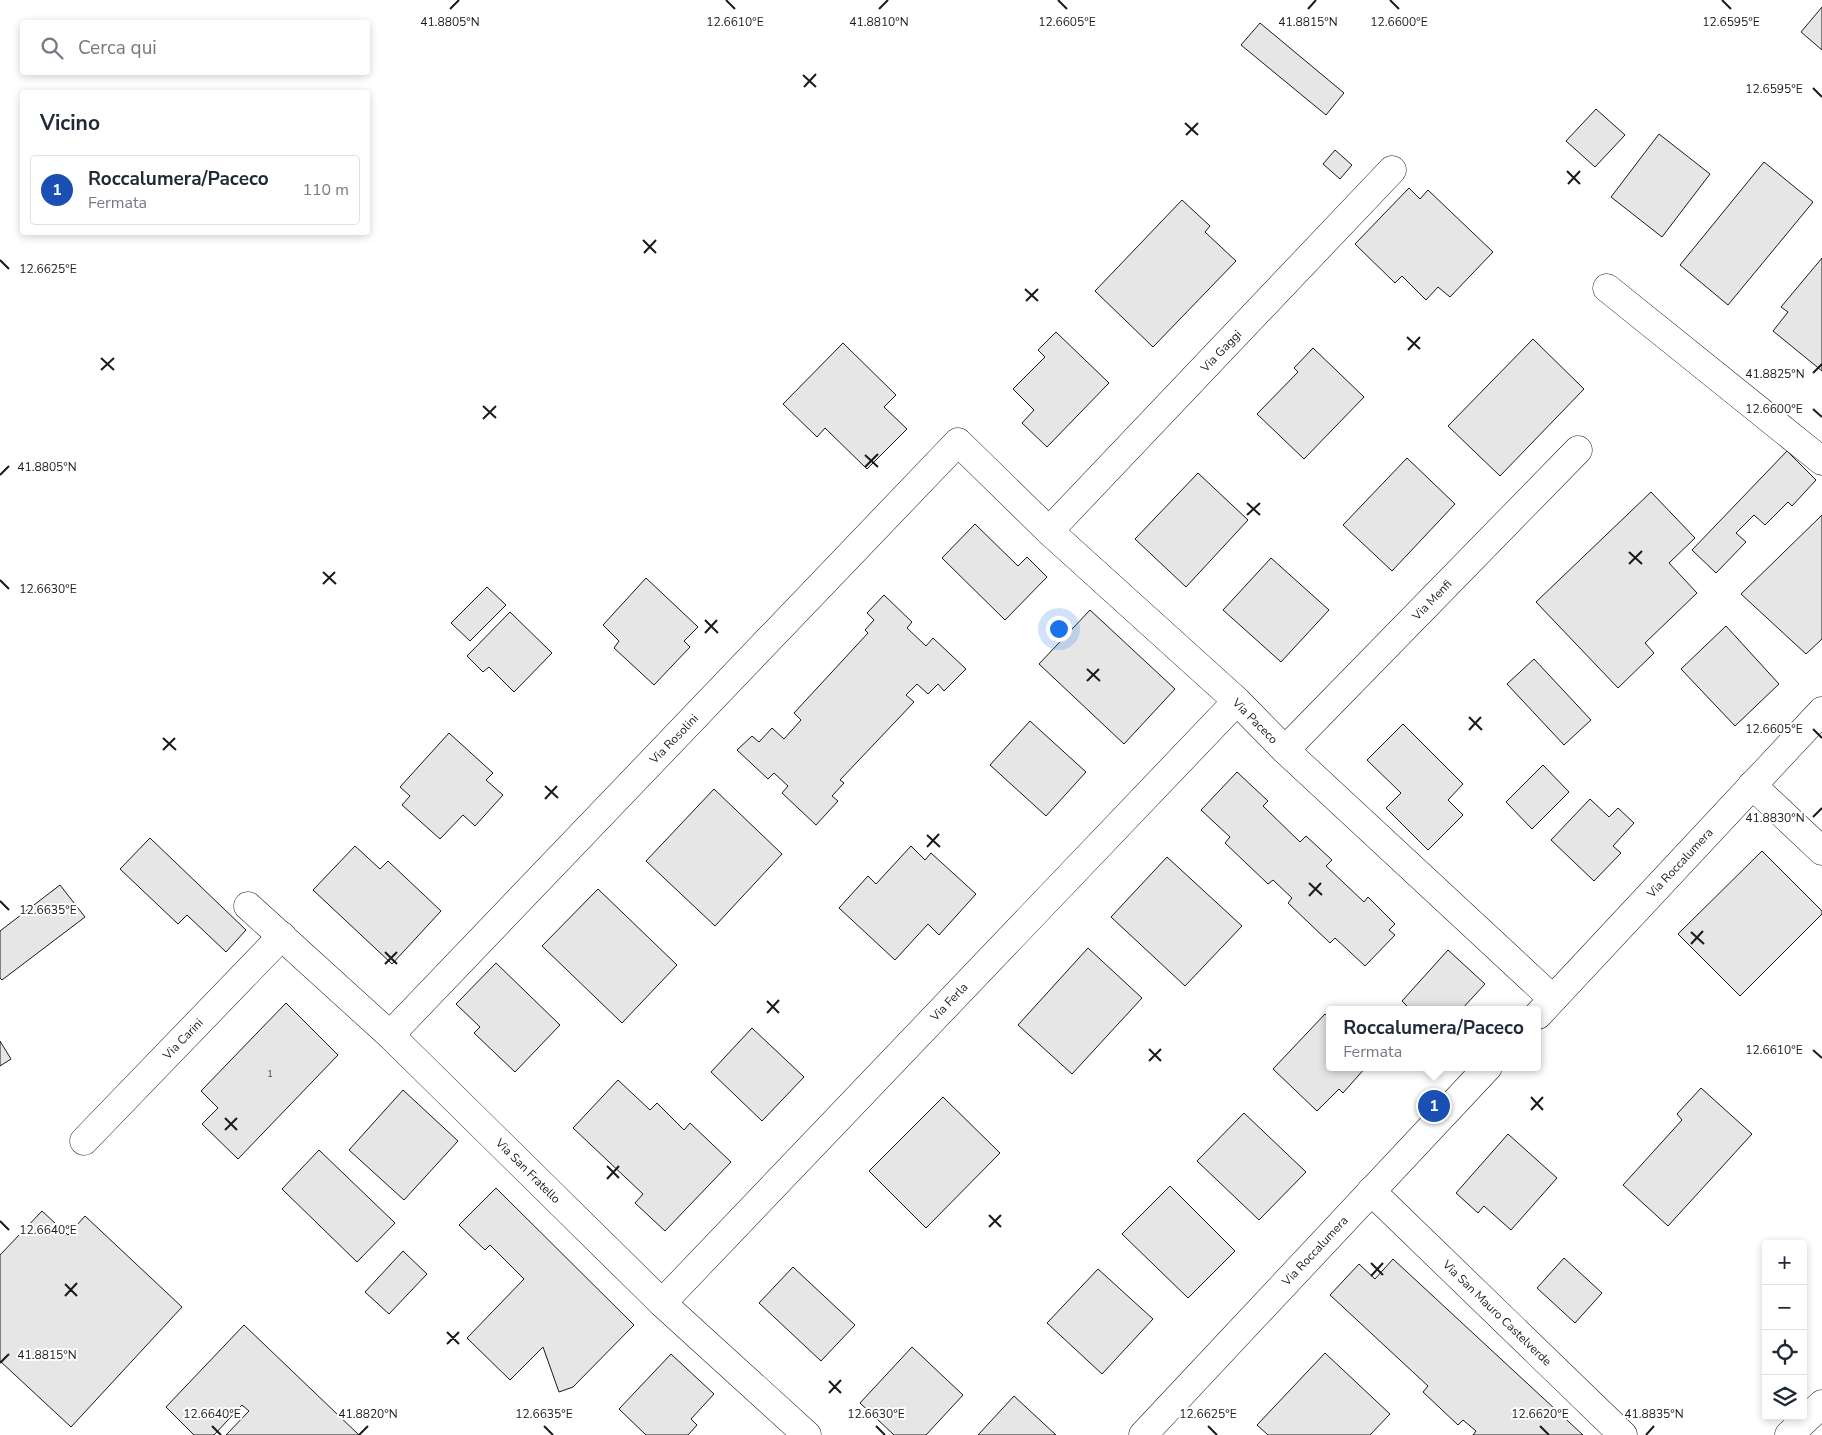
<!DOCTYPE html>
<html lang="it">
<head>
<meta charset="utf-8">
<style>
  body { margin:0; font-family:"Nunito Sans",sans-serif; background:#f2f2f3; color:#1f2937 }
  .controls { position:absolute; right:15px; bottom:15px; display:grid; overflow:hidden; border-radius:5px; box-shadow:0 2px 8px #0003 }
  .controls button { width:45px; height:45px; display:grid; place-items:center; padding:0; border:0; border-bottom:1px solid #e0e1e3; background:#fff; color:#1f2937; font:25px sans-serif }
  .you { position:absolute; left:1058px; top:628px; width:18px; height:18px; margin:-12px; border:4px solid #fff; border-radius:50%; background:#1a73e8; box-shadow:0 0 0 8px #1a73e833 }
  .badge { display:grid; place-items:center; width:32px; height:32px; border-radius:50%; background:#c62828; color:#fff; font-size:16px; font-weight:700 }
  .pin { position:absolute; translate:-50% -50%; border:2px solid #fff; box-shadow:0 1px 5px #0006 }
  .popup { position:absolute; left:1326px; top:1006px; width:215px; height:65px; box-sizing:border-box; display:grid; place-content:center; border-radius:5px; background:#fff; filter:drop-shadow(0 1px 4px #0005); font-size:16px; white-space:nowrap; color:#747a83 }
  .popup b { font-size:19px; color:#1f2937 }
  .popup::after { content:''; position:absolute; left:50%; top:100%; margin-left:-10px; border:10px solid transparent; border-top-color:#fff }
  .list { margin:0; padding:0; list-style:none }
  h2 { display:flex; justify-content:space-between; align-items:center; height:65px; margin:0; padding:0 20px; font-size:21px }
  h2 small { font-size:16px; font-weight:400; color:#747a83 }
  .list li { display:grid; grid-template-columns:32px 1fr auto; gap:15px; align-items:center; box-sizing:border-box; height:70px; margin:0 10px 10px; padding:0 10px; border:1px solid #e0e1e3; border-radius:5px }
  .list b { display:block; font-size:19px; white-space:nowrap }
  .list p { margin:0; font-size:16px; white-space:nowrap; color:#747a83 }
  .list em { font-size:16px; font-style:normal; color:#747a83 }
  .icon { flex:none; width:28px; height:28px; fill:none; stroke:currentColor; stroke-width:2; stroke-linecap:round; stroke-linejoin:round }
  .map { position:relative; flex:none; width:1822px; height:1435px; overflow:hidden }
  .search { position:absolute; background:#fff; box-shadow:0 2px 8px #0003; left:20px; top:20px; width:350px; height:55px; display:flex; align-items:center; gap:12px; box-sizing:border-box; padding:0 18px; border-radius:5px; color:#747a83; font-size:19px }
  .panel { position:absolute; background:#fff; box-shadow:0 2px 8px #0003; left:20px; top:90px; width:350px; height:145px; border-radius:5px }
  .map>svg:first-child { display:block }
  .building { fill:#e6e6e6; stroke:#1a1a1a }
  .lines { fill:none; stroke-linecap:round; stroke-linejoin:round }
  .minor-casing { stroke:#1a1a1a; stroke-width:29 }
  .minor { stroke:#fff; stroke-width:28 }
  .ticks { fill:none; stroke:#1a1a1a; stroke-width:2 }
  .labels { text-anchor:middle; stroke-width:4; stroke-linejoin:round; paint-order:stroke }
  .number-label { font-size:10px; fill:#4d4d4d }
  .street-label { font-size:12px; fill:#1a1a1a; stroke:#fff }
  .ticks-label { font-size:12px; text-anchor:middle; fill:#1a1a1a; stroke:#fff; stroke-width:4; stroke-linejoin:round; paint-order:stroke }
</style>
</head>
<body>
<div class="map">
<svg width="1822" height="1435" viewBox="0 0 1822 1435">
  <rect width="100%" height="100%" fill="#fff"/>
  <!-- building -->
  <g class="building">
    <polygon points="1822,7 1822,50 1801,32"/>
    <polygon points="1260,23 1344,93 1326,115 1241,45"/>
    <polygon points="1596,109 1625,135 1595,167 1566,141"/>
    <polygon points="1659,134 1710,174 1662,237 1611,197"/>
    <polygon points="1335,150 1352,165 1340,179 1323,164"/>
    <polygon points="1764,162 1813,202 1728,305 1680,265"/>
    <polygon points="1409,188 1420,199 1428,190 1493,252 1450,297 1438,287 1426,300 1402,276 1395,283 1355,244"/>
    <polygon points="1182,200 1210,226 1205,232 1236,261 1153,347 1095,291"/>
    <polygon points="1822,258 1822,371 1773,331 1788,312 1781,307"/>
    <polygon points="1056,332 1109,383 1047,447 1022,423 1034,410 1013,389 1045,357 1038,350"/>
    <polygon points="1533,339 1584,389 1500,476 1448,426"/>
    <polygon points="843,343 896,395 884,407 907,429 867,469 825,428 817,437 783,404"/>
    <polygon points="1313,348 1364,397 1304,459 1257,414 1298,372 1294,368"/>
    <polygon points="1787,451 1816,480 1792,506 1788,502 1765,525 1754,515 1736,533 1746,542 1716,573 1692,550"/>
    <polygon points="1407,458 1455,504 1392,571 1343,525"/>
    <polygon points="1198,473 1248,520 1186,587 1135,539"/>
    <polygon points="1651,492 1695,538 1669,563 1697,593 1645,643 1654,653 1618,688 1536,602"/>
    <polygon points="1822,515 1822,639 1806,654 1741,594"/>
    <polygon points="975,524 1018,566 1027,557 1047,577 1005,620 942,558"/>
    <polygon points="1271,558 1329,610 1281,662 1223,610"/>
    <polygon points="646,578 698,627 684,641 690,647 654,685 614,648 619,641 603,625"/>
    <polygon points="487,587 506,605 470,641 451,623"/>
    <polygon points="884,595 912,622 907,628 926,646 933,638 966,669 944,691 938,684 928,694 917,684 906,695 914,702 840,780 844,783 832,796 838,801 816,825 782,793 788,786 774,773 768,779 737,750 752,736 759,742 772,728 784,739 801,720 794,713 868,633 865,630 874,620 867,613"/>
    <polygon points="1090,610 1175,689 1124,744 1039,664"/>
    <polygon points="510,612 552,653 514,692 489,667 483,672 467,656"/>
    <polygon points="1726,626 1779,684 1735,726 1681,669"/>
    <polygon points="1534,659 1591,720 1564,745 1507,684"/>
    <polygon points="1030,721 1086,772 1046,816 990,765"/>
    <polygon points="1403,724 1463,784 1448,800 1463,815 1428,850 1386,808 1401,793 1367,760"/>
    <polygon points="449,733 493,773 486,780 503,795 475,826 463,815 440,839 402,805 410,796 400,787"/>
    <polygon points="1543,765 1569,792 1532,829 1506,802"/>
    <polygon points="1237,772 1268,801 1263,806 1300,842 1306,836 1332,860 1326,866 1364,902 1368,897 1395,924 1389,930 1395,935 1365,966 1335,938 1330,943 1288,903 1292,898 1273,880 1268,884 1225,843 1230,837 1201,810"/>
    <polygon points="714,789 782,854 715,926 646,861"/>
    <polygon points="1590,799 1609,817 1618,808 1634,823 1613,846 1621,853 1594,881 1551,840"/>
    <polygon points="150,838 246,930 226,952 187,915 178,924 120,869"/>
    <polygon points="355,846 380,869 388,861 441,911 392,964 313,890"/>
    <polygon points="911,846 925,860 931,853 976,894 939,935 928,924 895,960 839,908 868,876 876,884"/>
    <polygon points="1762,851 1822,911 1822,914 1740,996 1678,934"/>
    <polygon points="1167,857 1242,926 1185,986 1111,917"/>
    <polygon points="60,885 85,917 2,980 0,978 0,931"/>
    <polygon points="598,889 677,965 622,1023 542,946"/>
    <polygon points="1088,948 1142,998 1072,1074 1018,1025"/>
    <polygon points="1448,950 1485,984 1461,1010 1411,1010 1402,1001"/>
    <polygon points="496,963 560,1025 515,1072 474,1033 480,1027 456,1004"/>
    <polygon points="286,1003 338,1055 238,1159 202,1124 218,1108 201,1091"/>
    <polygon points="1325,1014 1330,1018 1330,1067 1366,1067 1343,1093 1339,1089 1317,1111 1273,1069"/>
    <polygon points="752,1028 804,1077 762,1121 711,1072"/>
    <polygon points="0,1041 11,1059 0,1066"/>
    <polygon points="618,1080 650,1110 657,1103 684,1130 690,1123 731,1162 665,1231 635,1203 643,1194 573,1128"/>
    <polygon points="1701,1088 1752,1134 1668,1226 1623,1185 1682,1120 1677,1114"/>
    <polygon points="403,1090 458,1141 404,1200 349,1150"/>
    <polygon points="943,1097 1000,1153 926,1228 869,1171"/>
    <polygon points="1244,1113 1306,1172 1259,1220 1197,1161"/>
    <polygon points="1508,1134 1557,1178 1511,1230 1484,1206 1478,1213 1456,1193"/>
    <polygon points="319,1150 395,1223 357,1262 282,1189"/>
    <polygon points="1170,1186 1235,1251 1188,1298 1122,1234"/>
    <polygon points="496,1188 634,1325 573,1387 559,1392 543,1347 510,1380 467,1338 524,1279 490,1245 485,1250 459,1225"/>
    <polygon points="42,1211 68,1235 85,1216 182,1307 71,1427 0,1361 0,1255"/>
    <polygon points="403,1251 427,1274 389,1314 365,1292"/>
    <polygon points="1564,1258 1602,1293 1575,1323 1537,1288"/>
    <polygon points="1393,1259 1583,1435 1473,1435 1476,1431 1463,1420 1458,1425 1423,1392 1428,1386 1330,1295 1359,1264 1375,1279"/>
    <polygon points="793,1267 855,1325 821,1361 759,1303"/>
    <polygon points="1098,1269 1153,1319 1102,1374 1047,1323"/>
    <polygon points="244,1325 359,1435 226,1435 249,1411 242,1405 214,1435 194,1435 166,1407"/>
    <polygon points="912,1347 963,1395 926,1435 894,1435 860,1403"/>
    <polygon points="1325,1353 1390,1414 1370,1435 1268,1435 1257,1425"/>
    <polygon points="671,1354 714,1394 691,1419 697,1425 688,1435 646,1435 619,1409"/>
    <polygon points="1014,1396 1056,1435 978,1435"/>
  </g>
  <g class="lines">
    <!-- minor casing -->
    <g class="minor-casing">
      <g id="minor">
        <polyline points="1607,288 1822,461"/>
        <polyline points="1049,531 1392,170"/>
        <polyline points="1285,750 1578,450"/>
        <polyline points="1752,785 1822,851"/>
        <polyline points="248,906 390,1035 662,1303 807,1435"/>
        <polyline points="1538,1015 1822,711"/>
        <polyline points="390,1035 958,442 1049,531 1237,701 1285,750 1553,999"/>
        <polyline points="84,1141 282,936"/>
        <polyline points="1371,1191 1623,1435"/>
        <polyline points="662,1303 1237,701"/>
        <polyline points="1143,1435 1488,1067"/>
        <polyline points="1789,1435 1822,1404"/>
      </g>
    </g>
    <!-- minor -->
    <use href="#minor" class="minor"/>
  </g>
  <!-- ticks -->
  <path class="ticks" d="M726,0L735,9M1058,0L1067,9M1390,0L1399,9M1722,0L1731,9M450,9L459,0M879,9L888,0M1308,9L1316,0M803,75L816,87M804,87L816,74M1813,88L1822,97M1185,123L1198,135M1186,135L1198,123M1567,171L1580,184M1568,184L1580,171M643,240L656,253M644,253L656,240M0,260L9,269M1025,289L1038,301M1026,301L1038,289M1407,337L1420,349M1408,350L1420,337M101,358L114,370M101,370L114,358M1813,373L1822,364M483,406L496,418M1813,409L1822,417M483,419L496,406M865,455L878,467M865,467L878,454M0,475L9,466M1247,503L1260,515M1247,515L1260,503M1629,552L1642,564M1629,564L1642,551M323,572L336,584M0,580L9,589M323,584L335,572M705,620L718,633M705,633L717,620M1087,669L1100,681M1087,681L1099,669M1469,717L1482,730M1813,729L1822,738M1469,730L1481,717M163,738L176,750M163,750L175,738M545,786L558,798M545,799L557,786M1813,817L1822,808M927,835L940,847M927,847L939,834M1309,883L1322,895M1309,896L1321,883M0,901L9,910M1691,932L1704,944M1691,944L1703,931M385,952L397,964M385,964L397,952M767,1001L779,1013M767,1013L779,1000M1149,1049L1161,1061M1813,1050L1822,1058M1149,1061L1161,1049M1531,1097L1543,1110M1531,1110L1543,1097M225,1118L237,1130M225,1130L237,1118M607,1166L619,1178M607,1179L619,1166M989,1215L1001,1227M0,1221L9,1230M989,1227L1001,1215M1371,1263L1383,1275M1371,1276L1383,1263M65,1284L77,1296M65,1296L77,1283M447,1332L459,1344M447,1344L459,1332M0,1363L9,1354M829,1381L841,1393M829,1393L841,1380M212,1426L221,1435M544,1426L553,1435M876,1426L885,1435M1208,1426L1217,1435M1540,1426L1549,1435M359,1435L368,1426M1646,1435L1654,1426"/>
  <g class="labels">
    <!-- number labels -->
    <g class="number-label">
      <text x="270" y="1077">1</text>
    </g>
    <!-- street labels -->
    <g class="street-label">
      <text transform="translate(1221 351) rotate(-46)" y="4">Via Gaggi</text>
      <text transform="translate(1432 600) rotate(-46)" y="4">Via Menfi</text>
      <text transform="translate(1255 721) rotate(45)" y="4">Via Paceco</text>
      <text transform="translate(674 739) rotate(-46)" y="4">Via Rosolini</text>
      <text transform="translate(1680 863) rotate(-47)" y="4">Via Roccalumera</text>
      <text transform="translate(949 1002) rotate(-46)" y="4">Via Ferla</text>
      <text transform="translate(183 1039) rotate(-46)" y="4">Via Carini</text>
      <text transform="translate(528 1171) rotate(45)" y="4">Via San Fratello</text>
      <text transform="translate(1315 1251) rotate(-47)" y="4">Via Roccalumera</text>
      <text transform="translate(1497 1313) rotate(44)" y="4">Via San Mauro Castelverde</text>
    </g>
  </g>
  <g class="ticks-label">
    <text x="735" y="26">12.6610°E</text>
    <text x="1067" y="26">12.6605°E</text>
    <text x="1399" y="26">12.6600°E</text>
    <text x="1731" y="26">12.6595°E</text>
    <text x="450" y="26">41.8805°N</text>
    <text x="879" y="26">41.8810°N</text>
    <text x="1308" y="26">41.8815°N</text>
    <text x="1774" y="93">12.6595°E</text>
    <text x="48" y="273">12.6625°E</text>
    <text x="1775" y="378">41.8825°N</text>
    <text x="1774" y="413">12.6600°E</text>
    <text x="47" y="471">41.8805°N</text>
    <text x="48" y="593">12.6630°E</text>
    <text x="1774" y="733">12.6605°E</text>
    <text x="1775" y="822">41.8830°N</text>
    <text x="48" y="914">12.6635°E</text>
    <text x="1774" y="1054">12.6610°E</text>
    <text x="48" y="1234">12.6640°E</text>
    <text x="47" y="1359">41.8815°N</text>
    <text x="368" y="1418">41.8820°N</text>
    <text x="1654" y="1418">41.8835°N</text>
    <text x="212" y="1418">12.6640°E</text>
    <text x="544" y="1418">12.6635°E</text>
    <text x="876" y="1418">12.6630°E</text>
    <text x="1208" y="1418">12.6625°E</text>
    <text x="1540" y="1418">12.6620°E</text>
  </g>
</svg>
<div class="controls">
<button>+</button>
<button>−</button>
<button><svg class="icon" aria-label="locate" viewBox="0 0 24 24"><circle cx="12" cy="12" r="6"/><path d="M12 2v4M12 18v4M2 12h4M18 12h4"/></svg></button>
<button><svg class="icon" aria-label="layers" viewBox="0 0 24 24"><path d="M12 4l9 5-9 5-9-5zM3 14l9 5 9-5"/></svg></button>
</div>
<div class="you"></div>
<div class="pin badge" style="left:1434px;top:1106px;background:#1a4fb4">1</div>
<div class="popup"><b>Roccalumera/Paceco</b>Fermata</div>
<div class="search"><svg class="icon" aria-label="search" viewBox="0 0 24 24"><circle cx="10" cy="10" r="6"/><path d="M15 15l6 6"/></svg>Cerca qui</div>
<section class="panel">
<h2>Vicino<small></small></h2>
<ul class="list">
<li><span class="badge" style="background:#1a4fb4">1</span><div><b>Roccalumera/Paceco</b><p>Fermata</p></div><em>110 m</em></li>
</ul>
</section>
</div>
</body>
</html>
